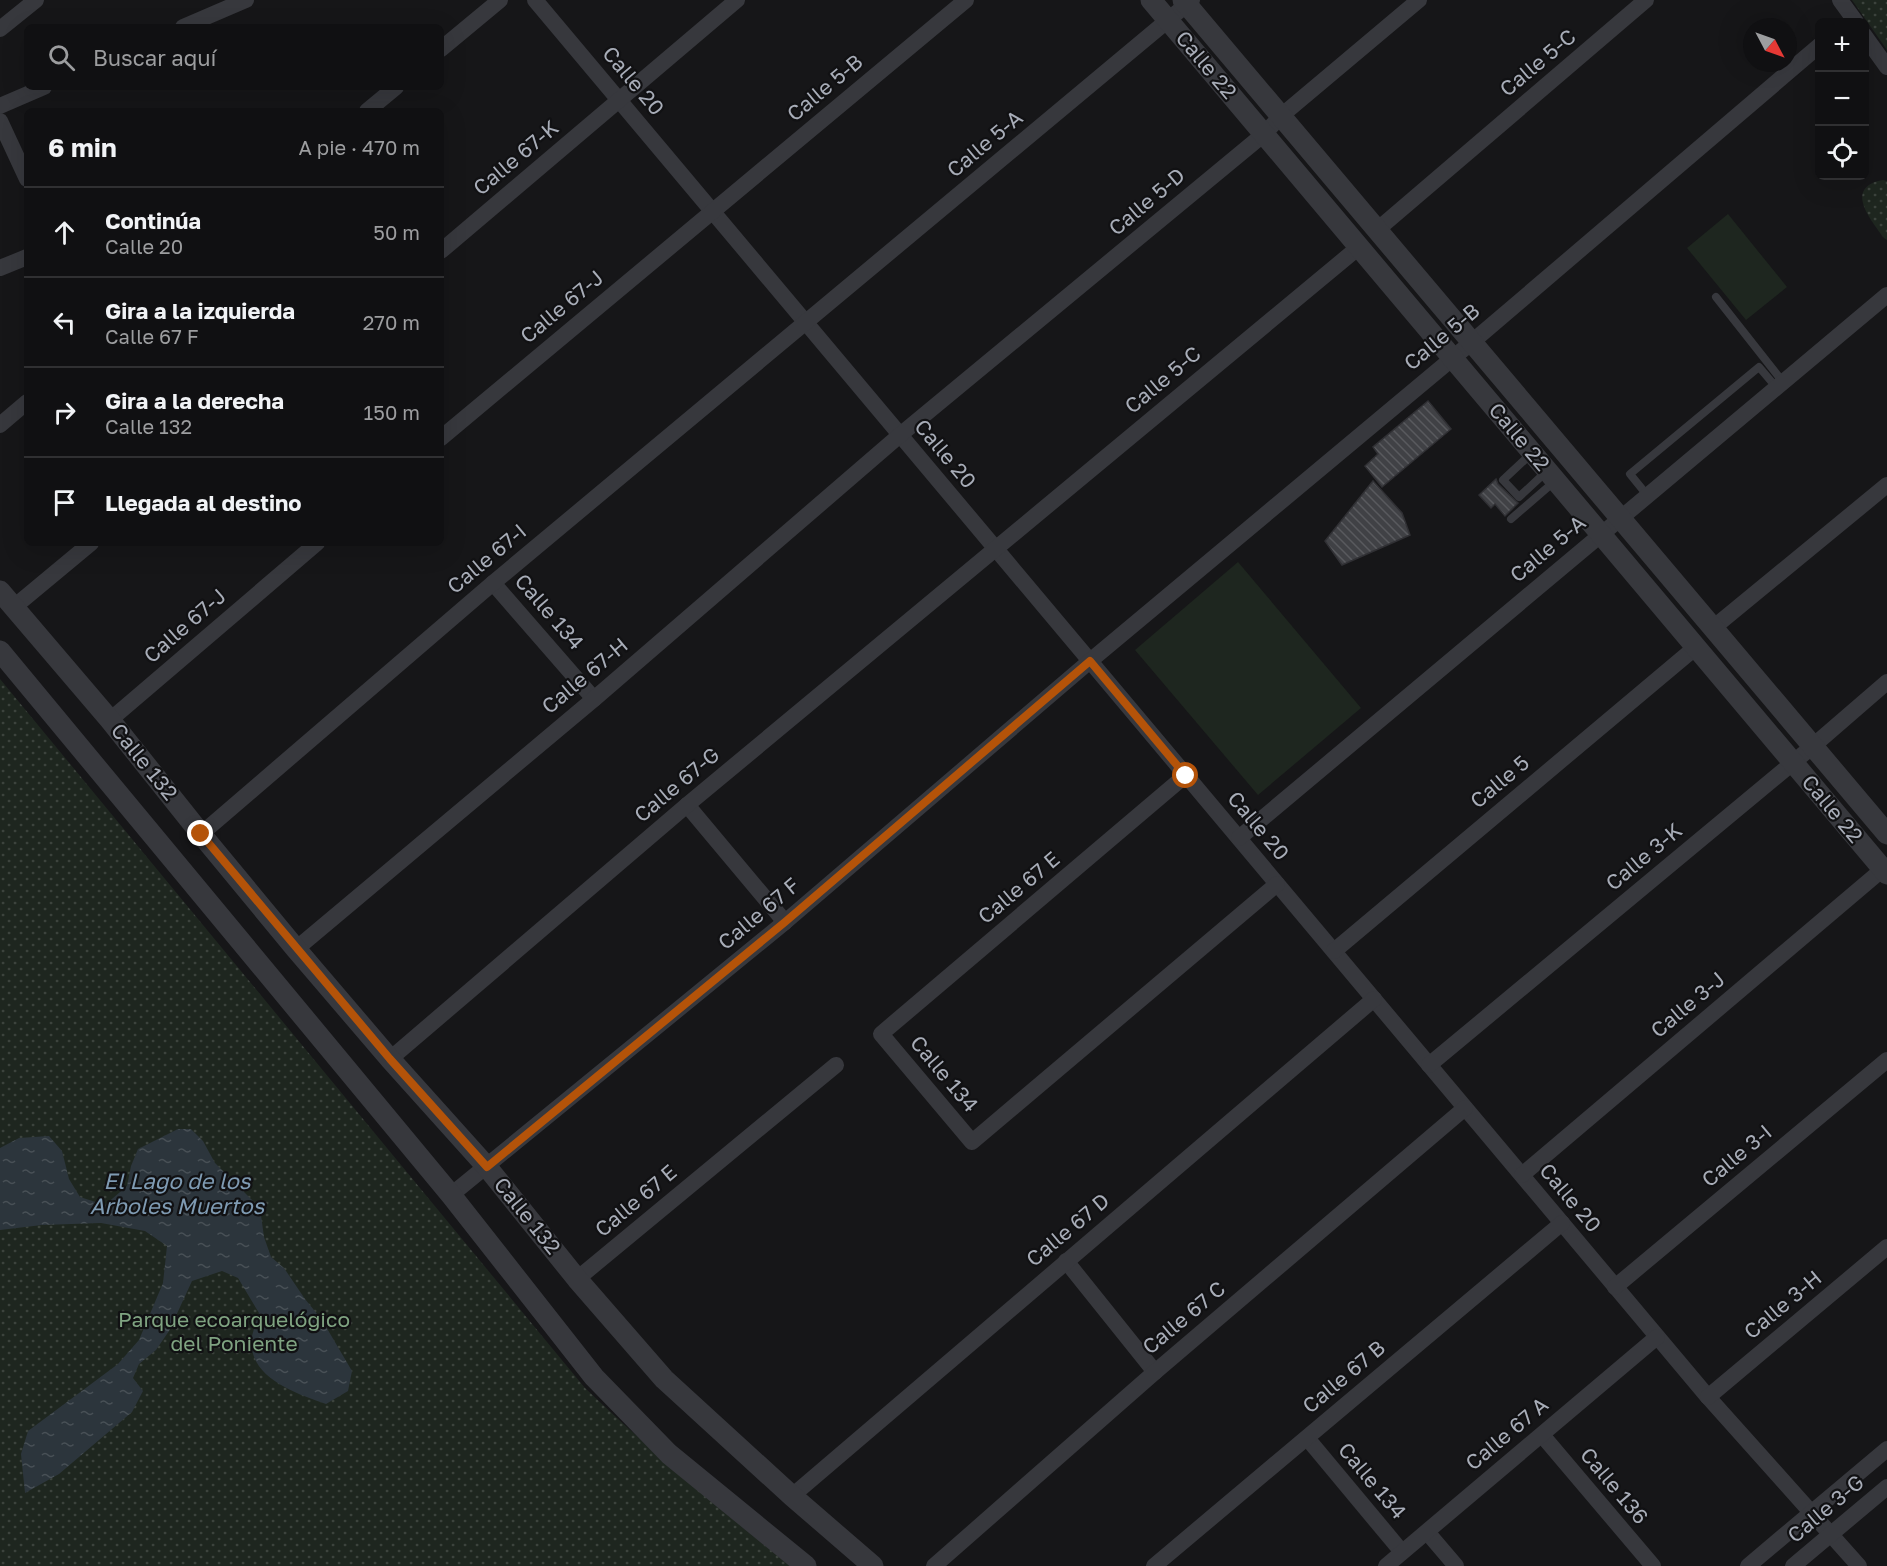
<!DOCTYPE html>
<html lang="es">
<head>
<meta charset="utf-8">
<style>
  body { margin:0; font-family:"Golos Text",sans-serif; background:#19191b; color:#f1f3f6 }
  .controls { position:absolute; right:18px; top:18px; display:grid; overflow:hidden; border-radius:9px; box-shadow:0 6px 24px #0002 }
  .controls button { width:54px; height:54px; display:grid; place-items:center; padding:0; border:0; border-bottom:2px solid #303032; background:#101012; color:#f1f3f6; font:30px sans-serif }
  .compass { position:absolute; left:1743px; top:18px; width:54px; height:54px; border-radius:50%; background:#101012; box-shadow:0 6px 24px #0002; rotate:131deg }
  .stop { position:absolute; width:18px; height:18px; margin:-14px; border:4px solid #b45309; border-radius:50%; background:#fff }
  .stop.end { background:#b45309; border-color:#fff; box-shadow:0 2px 6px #0008 }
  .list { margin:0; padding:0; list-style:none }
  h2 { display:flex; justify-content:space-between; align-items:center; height:78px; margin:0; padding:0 24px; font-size:26px }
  h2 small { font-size:20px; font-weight:400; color:#9c9d9f }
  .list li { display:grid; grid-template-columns:39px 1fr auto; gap:18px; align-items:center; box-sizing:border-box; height:90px; padding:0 24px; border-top:2px solid #303032 }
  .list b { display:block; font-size:22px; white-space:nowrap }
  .list p { margin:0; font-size:20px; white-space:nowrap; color:#9c9d9f }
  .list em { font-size:20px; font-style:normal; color:#9c9d9f }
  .icon { flex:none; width:33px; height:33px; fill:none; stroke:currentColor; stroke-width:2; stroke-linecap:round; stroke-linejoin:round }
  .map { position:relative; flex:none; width:1887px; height:1566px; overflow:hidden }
  .search { position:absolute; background:#101012; box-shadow:0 6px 24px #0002; left:24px; top:24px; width:420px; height:66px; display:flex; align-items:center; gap:15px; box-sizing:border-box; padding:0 21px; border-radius:9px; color:#9c9d9f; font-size:22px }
  .panel { position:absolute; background:#101012; box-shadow:0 6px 24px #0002; left:24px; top:108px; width:420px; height:438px; border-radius:9px }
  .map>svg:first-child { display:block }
  .green { fill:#1e261f }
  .park { fill:url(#park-dots) }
  .water { fill:url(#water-ripples) }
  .building { fill:url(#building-back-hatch); stroke:#303034; stroke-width:1.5 }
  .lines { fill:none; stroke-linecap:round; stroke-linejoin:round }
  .service { stroke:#37383d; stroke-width:8 }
  .minor { stroke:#37383d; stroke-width:16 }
  .tertiary { stroke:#37383d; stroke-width:21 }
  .route { stroke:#b45309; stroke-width:8 }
  .labels { text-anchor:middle; stroke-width:4.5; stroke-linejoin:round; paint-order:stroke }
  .street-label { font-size:21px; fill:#a8adb8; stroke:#111113 }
  .park-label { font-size:21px; fill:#7fa381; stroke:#111113 }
  .water-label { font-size:22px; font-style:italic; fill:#7f9bb3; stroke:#111113 }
</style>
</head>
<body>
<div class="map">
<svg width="1887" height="1566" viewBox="0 0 1887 1566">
  <defs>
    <pattern id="park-dots" width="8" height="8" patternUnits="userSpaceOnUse" patternTransform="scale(1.5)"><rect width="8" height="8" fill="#1e261f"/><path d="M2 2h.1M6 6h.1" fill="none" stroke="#3c433d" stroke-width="1.8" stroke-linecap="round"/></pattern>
    <pattern id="water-ripples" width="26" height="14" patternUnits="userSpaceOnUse" patternTransform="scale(1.5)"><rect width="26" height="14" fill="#2c353c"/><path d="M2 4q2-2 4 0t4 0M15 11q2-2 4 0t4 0" fill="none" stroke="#485056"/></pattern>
    <pattern id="building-back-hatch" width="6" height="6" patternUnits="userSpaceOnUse" patternTransform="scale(1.5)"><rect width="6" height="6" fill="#404145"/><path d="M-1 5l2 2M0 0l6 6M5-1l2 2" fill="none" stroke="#595a5e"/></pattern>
  </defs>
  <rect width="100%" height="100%" fill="#161618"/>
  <!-- green -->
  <g class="green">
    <polygon points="1728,214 1787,287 1746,320 1687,248"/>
    <polygon points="1238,562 1361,708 1258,795 1135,650"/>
  </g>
  <!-- park -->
  <g class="park">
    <polygon points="1852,0 1887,0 1887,50"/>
    <path d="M1883,180L1887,181V240L1884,238C1871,220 1843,187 1883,180Z"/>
    <path d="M0,679L585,1388C651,1451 720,1509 790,1566H0Z"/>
  </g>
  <!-- water -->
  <path class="water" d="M178,1129H191L203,1141L215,1163L260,1208L264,1237L271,1257L284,1268L305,1299L322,1320L352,1371L348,1391L326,1404C295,1393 246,1377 252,1336C254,1328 257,1320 259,1313L238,1278L222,1271L192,1281L169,1331L156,1350L139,1364L133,1378L143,1391L132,1412L59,1474L25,1493L21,1454L28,1431L118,1364L139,1340L163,1283L167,1246L145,1231L101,1223L42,1225L0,1230V1148L19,1138L49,1136L62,1151L69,1179L80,1197L105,1205L127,1186L131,1166L138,1149Z"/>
  <!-- building -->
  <g class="building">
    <polygon points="1428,401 1451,429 1382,487 1365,466 1378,454 1373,447"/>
    <polygon points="1496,479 1498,484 1518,503 1505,516 1495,504 1491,508 1479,495"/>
    <polygon points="1373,481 1402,513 1410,535 1342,565 1325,541"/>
  </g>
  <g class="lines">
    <!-- service -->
    <g class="service">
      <polyline points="1716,297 1783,382"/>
      <polyline points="1532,453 1503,480 1519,497 1547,471"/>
      <polyline points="1647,495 1630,474 1759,367 1776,387"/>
      <polyline points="1511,519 1555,481"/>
    </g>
    <!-- minor -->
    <g class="minor">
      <polyline points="535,0 1708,1397 1859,1566"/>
      <polyline points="1840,0 1856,22"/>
      <polyline points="183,27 246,0"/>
      <polyline points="0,29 36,0"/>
      <polyline points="1864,35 1887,67"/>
      <polyline points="441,49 500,0"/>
      <polyline points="0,106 44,87"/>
      <polyline points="367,111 396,87"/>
      <polyline points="0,121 27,179"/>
      <polyline points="1377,230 1646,0"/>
      <polyline points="441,251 737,0"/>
      <polyline points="0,268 27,257"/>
      <polyline points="0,425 27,402"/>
      <polyline points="441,438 966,0"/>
      <polyline points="493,583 594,699"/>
      <polyline points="14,607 91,543"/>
      <polyline points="1713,628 1887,485"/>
      <polyline points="110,720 317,543"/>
      <polyline points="1186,775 881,1034 972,1142 1277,884"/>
      <polyline points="687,805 785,922"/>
      <polyline points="201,834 493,583 1192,0"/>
      <polyline points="1239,838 1887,295"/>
      <polyline points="296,949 594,699 900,435 1264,134 1281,116 1419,0"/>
      <polyline points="1334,951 1696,647"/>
      <polyline points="390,1059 687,805 1359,247"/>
      <polyline points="1429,1065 1813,746 1887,682"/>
      <polyline points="1522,1175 1883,869"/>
      <polyline points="451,1195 785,922 1090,661 1472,342 1820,45"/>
      <polyline points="1066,1261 1155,1372"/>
      <polyline points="577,1279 836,1065"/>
      <polyline points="1615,1287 1887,1060"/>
      <polyline points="1708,1397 1887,1247"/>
      <polyline points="1542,1435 1653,1566"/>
      <polyline points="1307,1438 1402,1552"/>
      <polyline points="792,1496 1374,999"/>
      <polyline points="1427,1532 1456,1566"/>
      <polyline points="934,1566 1155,1372 1465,1108"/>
      <polyline points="1154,1566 1562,1223"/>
      <polyline points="1386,1566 1657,1337"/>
      <polyline points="1748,1566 1887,1449"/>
      <polyline points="1793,1566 1887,1487"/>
    </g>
    <!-- tertiary -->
    <g class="tertiary">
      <polyline points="1151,0 1887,874"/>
      <polyline points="1183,0 1887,834"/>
      <polyline points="0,591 110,720 201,834 296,949 390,1059 487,1167 577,1279 664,1379 792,1496 873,1566"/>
      <polyline points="0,651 451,1195 594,1377 669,1454 806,1566"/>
    </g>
  </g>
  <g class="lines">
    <!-- route -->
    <polyline class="route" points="201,834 390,1059 487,1167 785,922 1090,661 1186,776"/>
  </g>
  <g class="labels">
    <!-- street labels -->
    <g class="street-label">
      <text transform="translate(1538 63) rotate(-40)" y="7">Calle 5-C</text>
      <text transform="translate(1206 65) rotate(50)" y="7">Calle 22</text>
      <text transform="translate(633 81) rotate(50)" y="7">Calle 20</text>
      <text transform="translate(825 88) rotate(-40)" y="7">Calle 5-B</text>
      <text transform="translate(985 144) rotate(-40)" y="7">Calle 5-A</text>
      <text transform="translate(516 158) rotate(-40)" y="7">Calle 67-K</text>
      <text transform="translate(1147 202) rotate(-40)" y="7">Calle 5-D</text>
      <text transform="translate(562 307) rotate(-40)" y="7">Calle 67-J</text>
      <text transform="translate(1442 337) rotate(-40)" y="7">Calle 5-B</text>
      <text transform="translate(1163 380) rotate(-40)" y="7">Calle 5-C</text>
      <text transform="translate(1519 437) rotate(50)" y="7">Calle 22</text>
      <text transform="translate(945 454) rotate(50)" y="7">Calle 20</text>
      <text transform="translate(1548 549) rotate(-40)" y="7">Calle 5-A</text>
      <text transform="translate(487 559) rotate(-40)" y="7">Calle 67-I</text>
      <text transform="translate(549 612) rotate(49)" y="7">Calle 134</text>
      <text transform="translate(185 626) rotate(-41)" y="7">Calle 67-J</text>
      <text transform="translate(585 676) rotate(-40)" y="7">Calle 67-H</text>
      <text transform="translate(144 762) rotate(51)" y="7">Calle 132</text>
      <text transform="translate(1500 782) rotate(-40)" y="7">Calle 5</text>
      <text transform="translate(677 785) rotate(-40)" y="7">Calle 67-G</text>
      <text transform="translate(1832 809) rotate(50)" y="7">Calle 22</text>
      <text transform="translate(1258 826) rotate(50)" y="7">Calle 20</text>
      <text transform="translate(1644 857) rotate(-40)" y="7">Calle 3-K</text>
      <text transform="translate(1019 888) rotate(-40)" y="7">Calle 67 E</text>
      <text transform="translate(759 914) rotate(-40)" y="7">Calle 67 F</text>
      <text transform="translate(1688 1005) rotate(-40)" y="7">Calle 3-J</text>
      <text transform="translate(944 1074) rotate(50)" y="7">Calle 134</text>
      <text transform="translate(1737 1156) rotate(-40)" y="7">Calle 3-I</text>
      <text transform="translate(1570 1198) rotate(50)" y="7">Calle 20</text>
      <text transform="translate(636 1201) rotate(-40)" y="7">Calle 67 E</text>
      <text transform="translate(527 1216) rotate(51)" y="7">Calle 132</text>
      <text transform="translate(1068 1230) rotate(-40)" y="7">Calle 67 D</text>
      <text transform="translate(1783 1305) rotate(-40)" y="7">Calle 3-H</text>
      <text transform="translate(1184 1318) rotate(-40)" y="7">Calle 67 C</text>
      <text transform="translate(1344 1377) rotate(-40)" y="7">Calle 67 B</text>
      <text transform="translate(1507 1434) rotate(-40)" y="7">Calle 67 A</text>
      <text transform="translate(1372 1481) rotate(50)" y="7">Calle 134</text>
      <text transform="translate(1614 1486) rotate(50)" y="7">Calle 136</text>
      <text transform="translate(1826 1509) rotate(-40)" y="7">Calle 3-G</text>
    </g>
    <!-- park labels -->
    <g class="park-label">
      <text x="234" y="1327">Parque ecoarquelógico<tspan x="234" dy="24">del Poniente</tspan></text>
    </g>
    <!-- water labels -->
    <g class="water-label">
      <text x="177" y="1189">El Lago de los<tspan x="177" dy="25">Arboles Muertos</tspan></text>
    </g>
  </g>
</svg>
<div class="controls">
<button>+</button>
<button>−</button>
<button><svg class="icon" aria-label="locate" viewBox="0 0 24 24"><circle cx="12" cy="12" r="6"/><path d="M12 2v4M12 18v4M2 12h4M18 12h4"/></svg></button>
</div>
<svg class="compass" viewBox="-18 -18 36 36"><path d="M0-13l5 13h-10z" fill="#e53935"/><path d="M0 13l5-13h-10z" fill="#9c9d9f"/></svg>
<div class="stop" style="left:1186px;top:776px"></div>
<div class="stop end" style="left:201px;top:834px"></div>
<div class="search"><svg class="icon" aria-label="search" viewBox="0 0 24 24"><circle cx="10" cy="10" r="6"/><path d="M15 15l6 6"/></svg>Buscar aquí</div>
<section class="panel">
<h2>6 min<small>A pie · 470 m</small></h2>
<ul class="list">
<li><svg class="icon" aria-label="ahead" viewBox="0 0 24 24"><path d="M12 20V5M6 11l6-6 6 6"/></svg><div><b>Continúa</b><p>Calle 20</p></div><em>50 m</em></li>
<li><svg class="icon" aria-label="left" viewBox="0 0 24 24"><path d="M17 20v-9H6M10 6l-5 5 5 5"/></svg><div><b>Gira a la izquierda</b><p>Calle 67 F</p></div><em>270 m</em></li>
<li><svg class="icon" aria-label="right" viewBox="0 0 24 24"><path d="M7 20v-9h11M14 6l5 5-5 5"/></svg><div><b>Gira a la derecha</b><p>Calle 132</p></div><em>150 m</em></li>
<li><svg class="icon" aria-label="arrive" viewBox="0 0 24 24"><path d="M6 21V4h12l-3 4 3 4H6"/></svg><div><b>Llegada al destino</b></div></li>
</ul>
</section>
</div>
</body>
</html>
